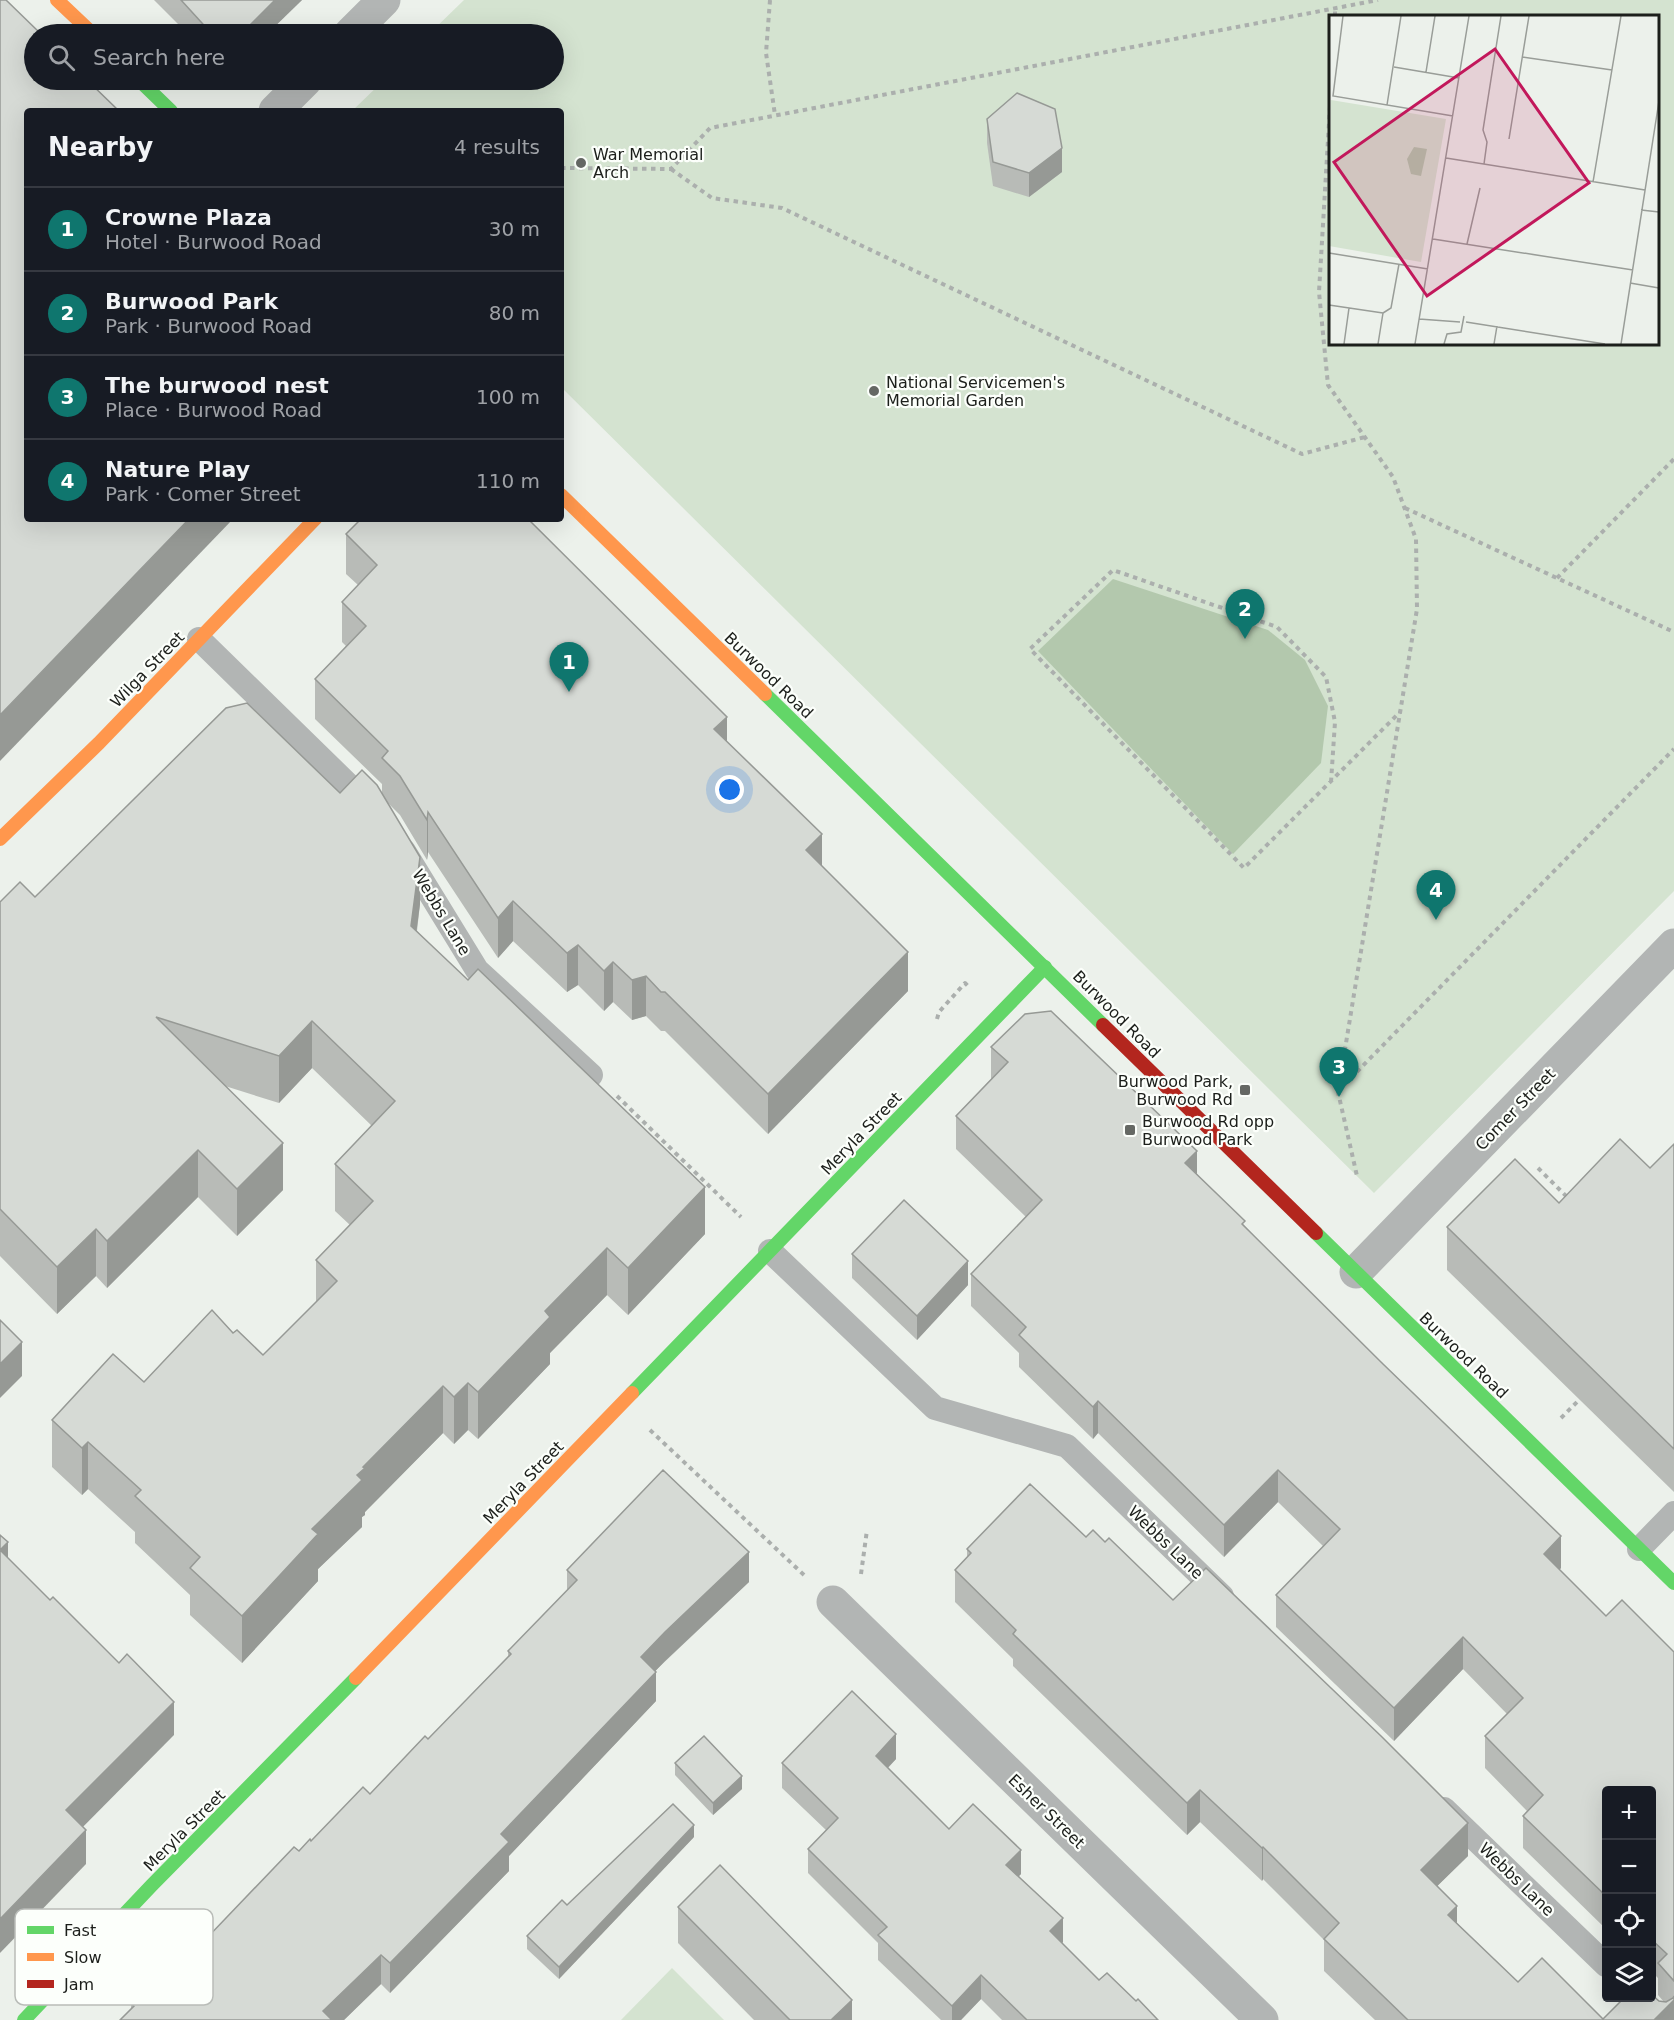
<!DOCTYPE html>
<html lang="en">
<head>
<meta charset="utf-8">
<style>
  body { margin:0; font-family:"DejaVu Sans",sans-serif; background:#20242c; color:#f1f3f6 }
  .controls { position:absolute; right:18px; bottom:18px; display:grid; overflow:hidden; border-radius:6px; box-shadow:0 6px 24px #0002 }
  .controls button { width:54px; height:54px; display:grid; place-items:center; padding:0; border:0; border-bottom:2px solid #363941; background:#171b24; color:#f1f3f6; font:30px sans-serif }
  .you { position:absolute; left:730px; top:790px; width:21px; height:21px; margin:-15px; border:4px solid #fff; border-radius:50%; background:#1a73e8; box-shadow:0 0 0 9px #1a73e833 }
  .badge { display:grid; place-items:center; width:39px; height:39px; border-radius:50%; background:#0f766e; color:#fff; font-size:20px; font-weight:700 }
  .pin { position:absolute; translate:-50% -50px; filter:drop-shadow(0 2px 3px #0008) }
  .pin::after { content:''; position:absolute; top:32px; width:21px; height:18px; background:inherit; clip-path:polygon(0 0,100% 0,50% 100%) }
  .list { margin:0; padding:0; list-style:none }
  h2 { display:flex; justify-content:space-between; align-items:center; height:78px; margin:0; padding:0 24px; font-size:26px }
  h2 small { font-size:20px; font-weight:400; color:#9ea1a6 }
  .list li { display:grid; grid-template-columns:39px 1fr auto; gap:18px; align-items:center; box-sizing:border-box; height:84px; padding:0 24px; border-top:2px solid #363941 }
  .list b { display:block; font-size:22px; white-space:nowrap }
  .list p { margin:0; font-size:20px; white-space:nowrap; color:#9ea1a6 }
  .list em { font-size:20px; font-style:normal; color:#9ea1a6 }
  .icon { flex:none; width:33px; height:33px; fill:none; stroke:currentColor; stroke-width:2; stroke-linecap:round; stroke-linejoin:round }
  .map { position:relative; flex:none; width:1674px; height:2020px; overflow:hidden }
  .search { position:absolute; background:#171b24; box-shadow:0 6px 24px #0002; left:24px; top:24px; width:540px; height:66px; display:flex; align-items:center; gap:15px; box-sizing:border-box; padding:0 21px; border-radius:33px; color:#9ea1a6; font-size:22px }
  .panel { position:absolute; background:#171b24; box-shadow:0 6px 24px #0002; left:24px; top:108px; width:540px; height:414px; border-radius:6px }
  .map>svg:first-child { display:block }
  .green { fill:#d4e3d0; fill-rule:evenodd }
  .water { fill:#b3c8ad }
  .lines { fill:none; stroke-linecap:round; stroke-linejoin:round }
  .path { stroke:#abafad; stroke-width:4; stroke-dasharray:4.5 4.5; stroke-linecap:butt }
  .lane { stroke:#b2b5b4; stroke-width:24 }
  .street { stroke:#b2b5b4; stroke-width:33 }
  .fast { stroke:#63d668; stroke-width:14 }
  .slow { stroke:#ff974d; stroke-width:14 }
  .jam { stroke:#b3261e; stroke-width:14 }
  .wall { fill:#b8bbb7 }
  .shaded-wall { fill:#969995 }
  .building { fill:#d6dad5; stroke:#969995; stroke-width:1.5 }
  .poi-dot { fill:#656864; stroke:#fcfffb; stroke-width:2 }
  .labels { text-anchor:middle; stroke-width:4.5; stroke-linejoin:round; paint-order:stroke }
  .poi-label { font-size:16px; fill:#1c1f1b; stroke:#fcfffb; text-anchor:start }
  .street-label { font-size:16px; fill:#1c1f1b; stroke:#fcfffb }
  .inset-road { fill:none; stroke:#999d98; stroke-width:1.5 }
  .view { fill:#c2185b; fill-opacity:0.15; stroke:#c2185b; stroke-width:3 }
  .inset-edge { fill:none; stroke:#1c1f1b; stroke-width:3 }
  .key { fill:#fcfffb; stroke:#b9bcb8; stroke-width:1.5 }
  .key-label { font-size:16px; fill:#1c1f1b }
</style>
</head>
<body>
<div class="map">
<svg width="1674" height="2020" viewBox="0 0 1674 2020">
  <rect width="100%" height="100%" fill="#ecf1eb"/>
  <!-- green -->
  <g class="green">
    <path d="M464,0H1674V891L1374,1193L561,387V111H352L384,80H554V34H429ZM1330,16H1658V344H1330Z"/>
    <polygon points="672,1968 724,2020 621,2020"/>
  </g>
  <!-- water -->
  <polygon class="water" points="1113,579 1268,630 1305,660 1328,706 1321,763 1233,854 1038,651"/>
  <g class="lines">
    <!-- path -->
    <g class="path">
      <polyline points="770,0 766,53 775,115"/>
      <polyline points="1335,16 1335,8"/>
      <polyline points="1330,106 1319,292 1328,385 1393,477 1416,539 1417,609 1338,1092 1357,1176"/>
      <polyline points="561,168 671,169 710,128 1378,0"/>
      <polyline points="671,169 712,198 782,208 1302,454 1365,437"/>
      <polyline points="1405,508 1674,632"/>
      <polyline points="1557,578 1674,459"/>
      <polyline points="1331,782 1335,722 1326,677 1277,627 1113,570 1030,649 1244,868 1400,712"/>
      <polyline points="937,1019 939,1012 965,983 970,988"/>
      <polyline points="1338,1091 1674,749"/>
      <polyline points="617,1096 741,1217"/>
      <polyline points="1538,1168 1569,1199"/>
      <polyline points="1561,1418 1582,1397"/>
      <polyline points="650,1430 804,1575"/>
      <polyline points="861,1574 867,1530"/>
    </g>
    <!-- lane -->
    <g class="lane">
      <polyline points="199,639 371,807"/>
      <polyline points="404,851 477,970 591,1075"/>
      <polyline points="770,1251 935,1408 1067,1446 1222,1596"/>
      <polyline points="1639,1549 1674,1513"/>
      <polyline points="1444,1809 1606,1965"/>
    </g>
    <!-- street -->
    <g class="street">
      <polyline points="350,34 384,0"/>
      <polyline points="275,111 306,80"/>
      <polyline points="1356,1272 1674,945"/>
      <polyline points="833,1602 1262,2020"/>
    </g>
    <!-- fast -->
    <g class="fast">
      <polyline points="139,80 171,111"/>
      <polyline points="765,694 1103,1025"/>
      <polyline points="1316,1233 1674,1583"/>
      <polyline points="632,1393 1045,967"/>
      <polyline points="24,2020 152,1885 356,1678"/>
    </g>
    <!-- slow -->
    <g class="slow">
      <polyline points="57,0 93,34"/>
      <polyline points="561,495 765,694"/>
      <polyline points="0,839 99,743 315,519"/>
      <polyline points="356,1678 632,1393"/>
    </g>
    <!-- jam -->
    <polyline class="jam" points="1103,1025 1316,1233"/>
  </g>
  <!-- wall -->
  <g class="wall">
    <polygon points="154,0 302,0 267,34 188,34"/>
    <polygon points="987,119 1062,172 1029,197 993,186 987,143"/>
    <polygon points="346,534 727,742 822,866 908,991 768,1134 665,1031 661,1031 646,1016 632,1020 613,1002 604,1011 578,985 567,992 513,941 498,958 428,852 427,860 400,815 388,803 420,904 417,931 705,1234 628,1315 607,1295 550,1353 550,1364 478,1439 468,1430 454,1444 443,1433 365,1512 365,1515 362,1517 362,1527 318,1569 318,1581 242,1663 190,1615 190,1595 135,1543 135,1532 88,1489 82,1495 52,1467 52,1420 144,1382 233,1333 263,1355 316,1303 316,1260 350,1225 335,1211 335,1164 372,1126 312,1068 279,1103 225,1086 283,1190 237,1236 198,1197 107,1288 96,1276 57,1314 0,1256 0,902 35,897 340,793 382,793 382,784 315,719 315,679 346,646 342,642 342,602 358,585 346,574"/>
    <polygon points="991,1047 1197,1174 1561,1568 1559,1570 1606,1616 1674,1652 1674,2020 1375,2020 1324,1971 1324,1940 1263,1879 1262,1881 1200,1822 1187,1835 1013,1666 1013,1659 955,1602 955,1570 967,1557 967,1549 1086,1537 1105,1542 1468,1856 1437,1886 1457,1923 1518,1982 1603,2019 1659,2001 1664,2002 1658,1995 1658,1978 1652,1972 1652,1791 1606,1791 1606,1929 1523,1848 1523,1816 1528,1812 1485,1768 1485,1736 1507,1714 1463,1669 1394,1741 1276,1627 1276,1595 1323,1546 1278,1502 1224,1557 1098,1433 1093,1439 1019,1367 1019,1353 971,1306 971,1274 1026,1217 956,1149 956,1116 991,1079"/>
    <polygon points="1674,1144 1674,1492 1447,1270 1447,1227 1559,1203 1650,1168"/>
    <polygon points="852,1254 968,1285 917,1340 852,1278"/>
    <polygon points="567,1570 749,1582 655,1671 656,1701 509,1856 509,1871 390,1993 381,1984 344,2020 120,2020 131,2009 131,2004 159,1981 205,1940 299,1851 370,1794 428,1739 508,1656 508,1651 567,1591"/>
    <polygon points="896,1759 888,1768 949,1829 1021,1874 1019,1876 1063,1942 1062,1943 1099,1980 1136,2001 1158,2020 1002,2020 981,1999 961,2020 941,2020 878,1960 878,1943 808,1873 808,1849 826,1830 782,1788 782,1763"/>
    <polygon points="675,1763 742,1789 713,1815 675,1775"/>
    <polygon points="694,1837 559,1979 527,1949 527,1936 567,1905"/>
    <polygon points="678,1907 852,2020 754,2020 678,1943"/>
  </g>
  <!-- shaded-wall -->
  <g class="shaded-wall">
    <polygon points="275,0 302,0 267,34 241,34"/>
    <polygon points="1062,148 1062,172 1029,197 1029,173"/>
    <polygon points="189,519 233,519 0,761 0,715"/>
    <polygon points="727,717 727,756 714,729"/>
    <polygon points="428,812 428,852 427,860 427,820"/>
    <polygon points="822,834 822,873 806,850"/>
    <polygon points="420,857 420,904 411,973 411,926"/>
    <polygon points="513,901 513,941 498,958 498,918"/>
    <polygon points="578,945 578,985 567,992 567,953"/>
    <polygon points="908,952 908,991 768,1134 768,1094"/>
    <polygon points="613,962 613,1002 604,1011 604,971"/>
    <polygon points="646,976 646,1016 632,1020 632,980"/>
    <polygon points="312,1021 312,1068 279,1103 279,1056"/>
    <polygon points="283,1143 283,1190 237,1236 237,1189"/>
    <polygon points="198,1150 198,1197 107,1288 107,1241"/>
    <polygon points="1197,1151 1197,1184 1185,1163"/>
    <polygon points="705,1187 705,1234 628,1315 628,1268"/>
    <polygon points="96,1229 96,1276 57,1314 57,1267"/>
    <polygon points="607,1248 607,1295 550,1353 550,1364 478,1439 478,1392 545,1311"/>
    <polygon points="968,1261 968,1285 917,1340 917,1316"/>
    <polygon points="22,1342 22,1376 0,1398 0,1364"/>
    <polygon points="468,1383 468,1430 454,1444 454,1397"/>
    <polygon points="443,1386 443,1433 365,1512 365,1515 362,1517 362,1527 318,1569 318,1581 242,1663 242,1616 363,1467"/>
    <polygon points="1098,1401 1098,1433 1093,1439 1093,1407"/>
    <polygon points="88,1442 88,1489 82,1495 82,1448"/>
    <polygon points="1278,1470 1278,1502 1224,1557 1224,1525"/>
    <polygon points="1561,1536 1561,1568 1544,1586 1544,1554"/>
    <polygon points="8,1542 8,1576 0,1550"/>
    <polygon points="749,1552 749,1582 665,1661 641,1686 641,1657 665,1632"/>
    <polygon points="1463,1637 1463,1669 1394,1741 1394,1708"/>
    <polygon points="656,1672 656,1701 509,1856 509,1871 390,1993 390,1963 501,1834"/>
    <polygon points="174,1702 174,1735 66,1844 66,1810"/>
    <polygon points="896,1734 896,1759 876,1780 876,1756"/>
    <polygon points="742,1776 742,1789 713,1815 713,1803"/>
    <polygon points="1200,1790 1200,1822 1187,1835 1187,1803"/>
    <polygon points="1468,1823 1468,1856 1421,1902 1421,1870"/>
    <polygon points="694,1825 694,1837 559,1979 559,1967"/>
    <polygon points="86,1830 86,1864 0,1953 0,1919"/>
    <polygon points="1263,1847 1263,1879 1262,1881 1262,1848"/>
    <polygon points="1021,1850 1021,1874 1006,1889 1006,1865"/>
    <polygon points="1457,1906 1457,1938 1448,1915"/>
    <polygon points="1063,1918 1063,1942 1050,1956 1050,1931"/>
    <polygon points="381,1955 381,1984 344,2020 323,2020 323,2011"/>
    <polygon points="981,1975 981,1999 961,2020 952,2020 952,2006"/>
    <polygon points="852,2000 852,2020 831,2020"/>
    <polygon points="1674,2000 1674,2020 1654,2020"/>
  </g>
  <!-- building -->
  <g class="building">
    <polygon points="0,0 6,0 41,34 34,34 34,80 87,80 119,111 27,111 27,519 189,519 0,715"/>
    <polygon points="181,0 275,0 241,34 212,34"/>
    <polygon points="1017,93 1055,109 1062,148 1029,173 993,162 987,119"/>
    <polygon points="361,519 528,519 727,717 714,729 822,834 806,850 908,952 768,1094 665,992 661,992 646,976 632,980 613,962 604,971 578,945 567,953 513,901 498,918 428,812 427,820 400,776 382,758 388,751 315,679 366,626 342,602 377,565 346,534"/>
    <polygon points="247,703 340,793 362,770 377,785 420,857 411,926 468,980 478,969 705,1187 628,1268 607,1248 545,1311 550,1317 478,1392 468,1383 454,1397 443,1386 363,1467 365,1468 357,1475 362,1480 312,1529 318,1534 242,1616 190,1568 200,1557 135,1496 141,1490 88,1442 82,1448 52,1420 113,1354 144,1382 212,1310 233,1333 237,1330 263,1355 337,1281 316,1260 373,1201 335,1164 395,1101 312,1021 279,1056 156,1017 283,1143 237,1189 198,1150 107,1241 96,1229 57,1267 0,1209 0,902 20,882 35,897 226,708"/>
    <polygon points="1051,1011 1197,1151 1185,1163 1245,1221 1242,1224 1383,1364 1561,1536 1544,1554 1606,1616 1622,1600 1674,1652 1674,1981 1658,1963 1667,1954 1652,1940 1652,1791 1606,1791 1606,1896 1523,1816 1543,1795 1485,1736 1523,1698 1463,1637 1394,1708 1276,1595 1340,1529 1278,1470 1224,1525 1098,1401 1093,1407 1019,1335 1026,1327 971,1274 1042,1200 956,1116 1008,1062 991,1047 1025,1014"/>
    <polygon points="1620,1139 1650,1168 1674,1144 1674,1449 1447,1227 1515,1159 1559,1203"/>
    <polygon points="904,1200 968,1261 917,1316 852,1254"/>
    <polygon points="0,1320 22,1342 0,1364"/>
    <polygon points="663,1470 749,1552 665,1632 641,1657 656,1672 501,1834 509,1842 390,1963 381,1955 323,2011 332,2020 120,2020 134,2006 131,2004 156,1978 159,1981 202,1937 205,1940 294,1847 299,1851 310,1839 311,1841 363,1787 370,1794 425,1736 428,1739 511,1654 508,1651 577,1580 567,1570"/>
    <polygon points="1030,1484 1086,1537 1093,1530 1105,1542 1109,1538 1173,1600 1206,1568 1381,1736 1468,1823 1421,1870 1457,1906 1448,1915 1518,1982 1542,1958 1603,2019 1624,1998 1652,1998 1652,1995 1659,2001 1666,2002 1673,1998 1674,1996 1674,2000 1654,2020 1408,2020 1324,1939 1339,1923 1263,1847 1262,1848 1200,1790 1187,1803 1013,1634 1016,1630 955,1570 971,1553 967,1549"/>
    <polygon points="0,1535 8,1542 0,1550 50,1600 53,1597 119,1663 127,1654 174,1702 66,1810 86,1830 0,1919"/>
    <polygon points="852,1691 896,1734 876,1756 949,1829 973,1804 1021,1850 1006,1865 1063,1918 1050,1931 1099,1980 1107,1973 1136,2001 1138,1999 1158,2020 1027,2020 981,1975 952,2006 878,1935 887,1927 808,1849 838,1818 782,1763"/>
    <polygon points="704,1736 742,1776 713,1803 675,1763"/>
    <polygon points="673,1804 694,1825 559,1967 527,1936 562,1900 567,1905"/>
    <polygon points="720,1865 852,2000 831,2020 790,2020 678,1907"/>
  </g>
  <!-- markers -->
  <g class="poi-dot">
    <circle cx="581" cy="163" r="6"/>
    <circle cx="874" cy="391" r="6"/>
    <rect x="1239" y="1084" width="12" height="12" rx="3"/>
    <rect x="1124" y="1124" width="12" height="12" rx="3"/>
  </g>
  <g class="labels">
    <!-- poi labels -->
    <g class="poi-label">
      <text x="593" y="160">War Memorial<tspan x="593" dy="18">Arch</tspan></text>
      <text x="886" y="388">National Servicemen's<tspan x="886" dy="18">Memorial Garden</tspan></text>
      <text x="1233" y="1087" text-anchor="end">Burwood Park,<tspan x="1233" dy="18">Burwood Rd</tspan></text>
      <text x="1142" y="1127">Burwood Rd opp<tspan x="1142" dy="18">Burwood Park</tspan></text>
    </g>
    <!-- street labels -->
    <g class="street-label">
      <text transform="translate(147 669) rotate(-46)" y="6">Wilga Street</text>
      <text transform="translate(769 675) rotate(44)" y="6">Burwood Road</text>
      <text transform="translate(442 912) rotate(59)" y="6">Webbs Lane</text>
      <text transform="translate(1117 1014) rotate(45)" y="6">Burwood Road</text>
      <text transform="translate(1515 1109) rotate(-46)" y="6">Comer Street</text>
      <text transform="translate(861 1133) rotate(-46)" y="6">Meryla Street</text>
      <text transform="translate(1464 1355) rotate(44)" y="6">Burwood Road</text>
      <text transform="translate(523 1482) rotate(-46)" y="6">Meryla Street</text>
      <text transform="translate(1166 1542) rotate(44)" y="6">Webbs Lane</text>
      <text transform="translate(1047 1811) rotate(44)" y="6">Esher Street</text>
      <text transform="translate(184 1830) rotate(-45)" y="6">Meryla Street</text>
      <text transform="translate(1517 1879) rotate(44)" y="6">Webbs Lane</text>
    </g>
  </g>
  <!-- overview -->
  <g transform="translate(1329 15)">
    <rect width="330" height="330" fill="#ecf1eb"/>
    <path d="M2,85L117,104L92,247L0,231Z" fill="#d4e3d0"/>
    <path d="M85,132L98,134L92,161L82,159L78,144Z" fill="#b3c8ad"/>
    <path class="inset-road" d="M14,1L4,81L124,101M193,42L283,55M65,52L130,63M97,57L106,1M58,90L72,1M180,124L200,1M117,143L316,175M155,149L158,127L154,115L172,1M264,167L292,1M312,195L330,197M104,224L304,255M138,229L151,173M0,238L99,254M301,268L330,273M0,290L54,298M54,298L62,293L70,249M90,304L131,307M137,307L276,329M15,329L20,293M49,329L54,298M86,329L140,1M115,329L118,319L132,317L135,301M165,329L168,311M292,329L330,86"/>
    <path class="view" d="M166,34L260,168L98,281L5,147Z"/>
    <rect width="330" height="330" class="inset-edge"/>
  </g>
  <!-- legend -->
  <rect x="15" y="1909" width="198" height="96" rx="9" class="key"/>
  <rect x="27" y="1926" width="27" height="8" fill="#63d668"/>
  <rect x="27" y="1953" width="27" height="8" fill="#ff974d"/>
  <rect x="27" y="1980" width="27" height="8" fill="#b3261e"/>
  <g class="key-label">
    <text x="64" y="1936">Fast</text>
    <text x="64" y="1963">Slow</text>
    <text x="64" y="1990">Jam</text>
  </g>
</svg>
<div class="controls">
<button>+</button>
<button>−</button>
<button><svg class="icon" aria-label="locate" viewBox="0 0 24 24"><circle cx="12" cy="12" r="6"/><path d="M12 2v4M12 18v4M2 12h4M18 12h4"/></svg></button>
<button><svg class="icon" aria-label="layers" viewBox="0 0 24 24"><path d="M12 4l9 5-9 5-9-5zM3 14l9 5 9-5"/></svg></button>
</div>
<div class="you"></div>
<div class="pin badge" style="left:569px;top:692px">1</div>
<div class="pin badge" style="left:1245px;top:639px">2</div>
<div class="pin badge" style="left:1339px;top:1097px">3</div>
<div class="pin badge" style="left:1436px;top:920px">4</div>
<div class="search"><svg class="icon" aria-label="search" viewBox="0 0 24 24"><circle cx="10" cy="10" r="6"/><path d="M15 15l6 6"/></svg>Search here</div>
<section class="panel">
<h2>Nearby<small>4 results</small></h2>
<ul class="list">
<li><span class="badge">1</span><div><b>Crowne Plaza</b><p>Hotel · Burwood Road</p></div><em>30 m</em></li>
<li><span class="badge">2</span><div><b>Burwood Park</b><p>Park · Burwood Road</p></div><em>80 m</em></li>
<li><span class="badge">3</span><div><b>The burwood nest</b><p>Place · Burwood Road</p></div><em>100 m</em></li>
<li><span class="badge">4</span><div><b>Nature Play</b><p>Park · Comer Street</p></div><em>110 m</em></li>
</ul>
</section>
</div>
</body>
</html>
